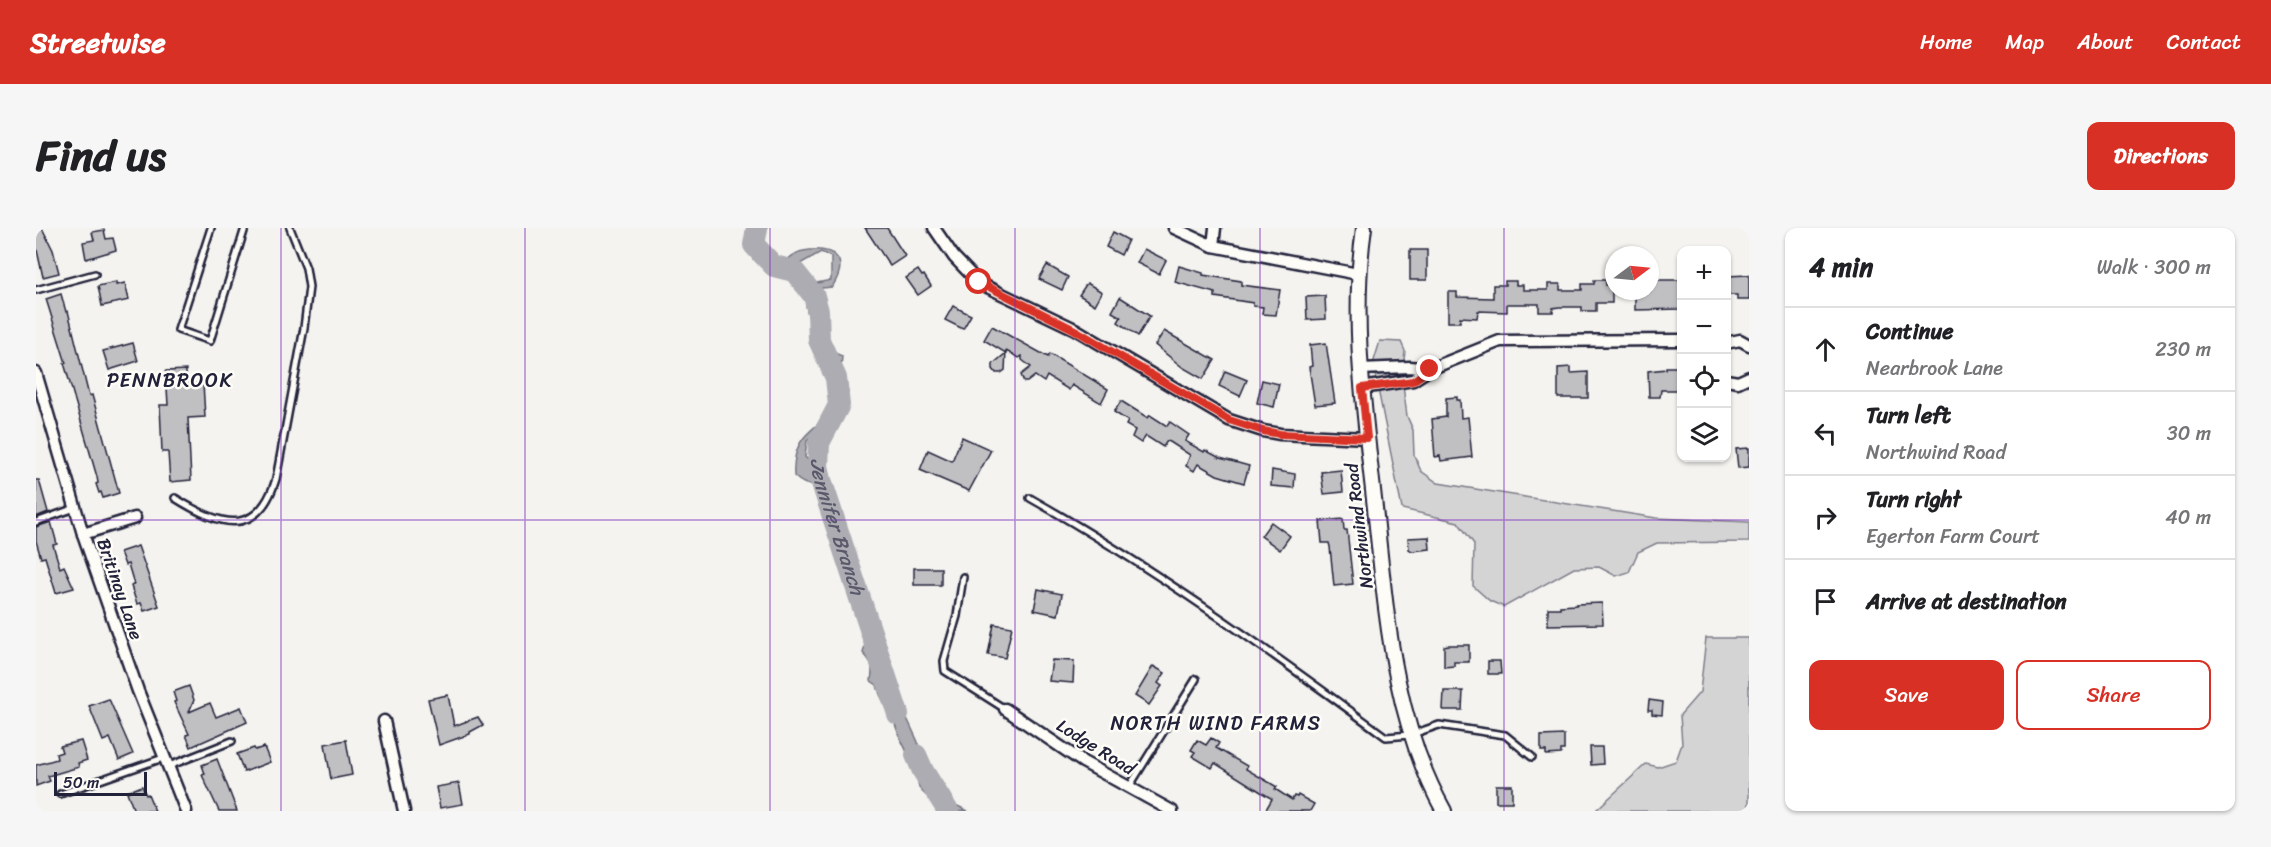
<!DOCTYPE html>
<html lang="en">
<head>
<meta charset="utf-8">
<style>
  body { margin:0; font-family:Sriracha,sans-serif; background:#f6f6f6; color:#202124 }
  .controls { position:absolute; right:18px; top:18px; display:grid; overflow:hidden; border-radius:12px; box-shadow:0 2px 4px #0004 }
  .controls button { width:54px; height:54px; display:grid; place-items:center; padding:0; border:0; border-bottom:2px solid #e0e0e0; background:#fff; color:#202124; font:30px sans-serif }
  .compass { position:absolute; left:1569px; top:18px; width:54px; height:54px; border-radius:50%; background:#fff; box-shadow:0 2px 4px #0004; rotate:74deg }
  .scale { position:absolute; left:18px; bottom:15px; width:93px; box-sizing:border-box; padding-left:6px; border:3px solid #22223b; border-top:0; font-size:16px; line-height:21px; white-space:nowrap; color:#22223b; -webkit-text-stroke:4px #fdfcf7; paint-order:stroke }
  .stop { position:absolute; width:18px; height:18px; margin:-14px; border:4px solid #d93025; border-radius:50%; background:#fff }
  .stop.end { background:#d93025; border-color:#fff; box-shadow:0 2px 6px #0008 }
  .list { margin:0; padding:0; list-style:none }
  h2 { display:flex; justify-content:space-between; align-items:center; height:78px; margin:0; padding:0 24px; font-size:26px }
  h2 small { font-size:20px; font-weight:400; color:#757577 }
  .list li { display:grid; grid-template-columns:39px 1fr auto; gap:18px; align-items:center; box-sizing:border-box; height:84px; padding:0 24px; border-top:2px solid #e0e0e0 }
  .list b { display:block; font-size:22px; white-space:nowrap }
  .list p { margin:0; font-size:20px; white-space:nowrap; color:#757577 }
  .list em { font-size:20px; font-style:normal; color:#757577 }
  .actions { display:flex; gap:12px; padding:18px 24px }
  .actions a { flex:1; padding:14px 0; border:2px solid #d93025; border-radius:12px; text-align:center; font-size:21px; color:#d93025 }
  .actions .main { background:#d93025; color:#fff }
  .icon { flex:none; width:33px; height:33px; fill:none; stroke:currentColor; stroke-width:2; stroke-linecap:round; stroke-linejoin:round }
  .map { position:relative; flex:none; width:1713px; height:583px; overflow:hidden; border-radius:12px }
  header { display:flex; align-items:center; gap:36px; box-sizing:border-box; height:84px; padding:0 30px; background:#d93025; color:#fff }
  header strong { font-size:28px }
  nav { display:flex; gap:33px; margin-inline-start:auto; font-size:21px }
  .intro { display:flex; align-items:center; justify-content:space-between; box-sizing:border-box; height:144px; padding:0 36px }
  h1 { margin:0; font-size:42px }
  .button { padding:15px 27px; border-radius:12px; background:#d93025; color:#fff; font-size:21px; font-weight:700 }
  main { display:flex; gap:36px; padding:0 36px }
  aside { flex:1; background:#fff; border-radius:12px; box-shadow:0 2px 4px #0004 }
  .map>svg:first-child { display:block }
  .green { fill:#d5d4d5; stroke:#7c7b88; stroke-width:1.5 }
  .water { fill:#acacb2; stroke:#757582; stroke-width:1.5 }
  .lines { fill:none; stroke-linecap:round; stroke-linejoin:round }
  .river { stroke:#acacb2; stroke-width:22 }
  .building { fill:#c0bfc2; stroke:#22223b; stroke-width:1.5 }
  .lane-casing { stroke:#22223b; stroke-width:10 }
  .street-casing { stroke:#22223b; stroke-width:15 }
  .secondary-casing { stroke:#22223b; stroke-width:18 }
  .lane { stroke:#fdfcf7; stroke-width:5 }
  .street { stroke:#fdfcf7; stroke-width:10 }
  .secondary { stroke:#fdfcf7; stroke-width:14 }
  .route { stroke:#d93025; stroke-width:8 }
  .grid { fill:none; stroke:#7b2cbf; stroke-width:1.5; stroke-opacity:0.55 }
  .labels { text-anchor:middle; stroke-width:5; stroke-linejoin:round; paint-order:stroke }
  .street-label { font-size:18px; fill:#22223b; stroke:#fdfcf7 }
  .neighbourhood-label { font-size:20px; letter-spacing:1.5px; fill:#22223b; stroke:#fdfcf7 }
  .water-label { font-size:20px; font-style:italic; fill:#59596b; stroke:#fdfcf7 }
</style>
</head>
<body>
<header>
<strong>Streetwise</strong>
<nav><a>Home</a><a>Map</a><a>About</a><a>Contact</a></nav>
</header>
<div class="intro"><h1>Find us</h1><a class="button">Directions</a></div>
<main>
<div class="map">
<svg width="1713" height="583" viewBox="0 0 1713 583">
  <rect width="100%" height="100%" fill="#f4f3ef"/>
  <filter id="ink" filterUnits="userSpaceOnUse"><feTurbulence type="fractalNoise" baseFrequency=".0167" numOctaves="2"/><feDisplacementMap in="SourceGraphic" scale="12" xChannelSelector="R" yChannelSelector="G"/><feConvolveMatrix kernelMatrix="1 2 1 2 8 2 1 2 1" color-interpolation-filters="sRGB"/></filter>
  <g filter="url(#ink)">
    <!-- green -->
    <g class="green">
      <polygon points="1344,113 1365,114 1369,123 1366,150 1371,188 1377,202 1378,227 1385,243 1402,255 1620,290 1713,294 1713,314 1621,315 1602,324 1593,344 1580,348 1563,339 1538,340 1468,379 1454,373 1437,358 1438,316 1422,294 1366,281 1337,136"/>
      <polygon points="1670,410 1713,410 1713,583 1559,583 1610,536 1622,539 1640,533 1646,516 1644,487 1664,464"/>
    </g>
    <!-- water -->
    <path class="water" d="M714,0H722L723,11L734,33L746,35C753,31 759,24 767,23C797,18 815,30 796,59L786,60L781,63L773,72L772,80L784,117L789,121L806,128L805,141L812,164L810,171L800,188L771,213L769,229L774,234L785,254L797,266L803,276L810,302L821,361L829,378L833,399L838,409L846,441L854,463L870,488L882,514V525L890,540L895,559L907,571L932,583H910C902,577 891,570 884,561C881,556 882,549 880,543C873,527 864,512 859,496C854,482 844,472 841,457L835,453C837,440 837,435 827,425L831,411C821,396 820,369 810,359L807,329L799,304L801,289L795,272L783,257C773,259 765,255 758,248C755,195 794,203 807,164L803,154L789,136L778,114L770,78L773,62L781,55L795,52V29L785,24L762,37L751,40L717,31L712,22L716,13Z"/>
    <g class="lines">
      <!-- river -->
      <g class="river">
        <path id="s1" d="M721,0L718,17L738,38L758,43L778,68L782,83L783,112L800,150L803,177L783,215L782,238L785,252L862,486"/>
        <polyline points="880,527 887,543 912,583"/>
      </g>
    </g>
    <!-- building -->
    <g class="building">
      <polygon points="0,0 6,0 17,22 23,45 7,49 0,18"/>
      <polygon points="829,0 851,0 869,28 854,38"/>
      <polygon points="68,2 70,11 77,10 80,22 50,31 47,14 58,12 56,4"/>
      <polygon points="1077,4 1092,12 1085,27 1070,19"/>
      <polygon points="1108,21 1130,32 1123,46 1101,35"/>
      <rect x="1374" y="22" width="17" height="30"/>
      <polygon points="1011,37 1032,49 1026,62 1003,51"/>
      <polygon points="1143,38 1167,45 1167,47 1205,53 1205,57 1244,62 1240,87 1226,86 1227,79 1217,78 1217,75 1179,69 1179,65 1139,54"/>
      <polygon points="882,42 886,48 888,47 895,58 882,67 870,50"/>
      <polygon points="1713,47 1713,72 1701,72 1701,67 1690,67 1690,48"/>
      <polygon points="1558,52 1570,52 1570,57 1576,57 1576,75 1560,75 1560,83 1546,83 1546,79 1523,79 1517,80 1517,84 1503,84 1503,76 1471,76 1471,84 1442,83 1441,90 1424,89 1424,94 1412,94 1412,64 1421,64 1421,69 1457,70 1457,57 1469,57 1469,53 1480,53 1480,57 1487,57 1487,62 1512,62 1512,56 1524,56 1524,62 1546,62 1546,56 1558,56"/>
      <polygon points="1614,52 1646,52 1646,81 1599,82 1599,63 1614,63"/>
      <polygon points="80,54 80,57 89,55 93,72 66,78 62,58"/>
      <polygon points="1051,55 1066,64 1059,77 1043,67"/>
      <polygon points="25,66 30,84 32,83 53,168 56,167 83,265 67,270 65,264 63,265 60,256 62,255 61,249 31,145 28,135 30,135 10,71"/>
      <polygon points="1289,68 1290,91 1271,92 1270,69"/>
      <polygon points="1084,69 1114,88 1102,108 1082,94 1085,89 1076,84"/>
      <polygon points="917,78 935,87 927,101 909,92"/>
      <polygon points="956,98 1012,129 1014,126 1072,161 1065,175 1036,157 1033,162 1011,148 1008,154 999,148 991,154 988,154 985,147 995,139 986,132 986,128 983,130 970,123 969,142 965,145 960,145 957,141 957,136 970,125 948,112"/>
      <polygon points="1128,103 1179,132 1167,151 1146,139 1119,117"/>
      <polygon points="97,115 102,133 73,142 67,123"/>
      <polygon points="1290,115 1299,175 1279,177 1273,139 1276,138 1274,117"/>
      <polygon points="1535,139 1535,145 1552,144 1552,170 1522,170 1522,140"/>
      <polygon points="1630,139 1643,139 1642,162 1625,162 1624,169 1613,169 1612,143 1630,141"/>
      <polygon points="150,142 150,156 167,155 169,189 152,190 155,252 134,254 132,224 126,224 124,177 132,177 130,143"/>
      <polygon points="1189,143 1211,152 1204,168 1183,158"/>
      <polygon points="1226,152 1243,156 1238,179 1221,175"/>
      <polygon points="1421,169 1421,172 1424,172 1425,190 1432,189 1436,229 1405,233 1404,228 1399,229 1396,191 1410,189 1410,170"/>
      <polygon points="1085,173 1112,190 1114,187 1131,198 1134,194 1153,207 1149,213 1168,224 1169,222 1184,230 1213,238 1208,255 1181,247 1162,236 1158,243 1150,238 1154,227 1134,214 1131,213 1127,219 1110,208 1105,215 1096,209 1099,202 1090,197 1092,193 1078,184"/>
      <polygon points="926,209 955,222 933,263 884,242 892,222 916,233"/>
      <polygon points="1713,220 1713,239 1702,240 1700,221"/>
      <polygon points="1236,242 1259,246 1258,260 1235,258"/>
      <polygon points="1305,242 1307,264 1288,266 1285,244"/>
      <polygon points="0,252 3,252 12,284 0,289"/>
      <polygon points="1307,291 1308,302 1311,302 1317,356 1298,358 1294,319 1293,315 1286,315 1284,293"/>
      <polygon points="15,294 21,316 17,317 24,340 28,338 38,360 20,365 9,329 5,330 0,313 0,299"/>
      <polygon points="1235,294 1254,308 1244,322 1225,308"/>
      <polygon points="1393,309 1394,321 1376,323 1373,321 1372,310"/>
      <polygon points="102,318 123,378 108,383 105,375 101,376 95,358 98,356 92,336 89,337 84,324"/>
      <rect x="878" y="340" width="27" height="17"/>
      <polygon points="1002,361 1026,366 1022,387 998,382"/>
      <polygon points="1566,375 1567,396 1512,397 1512,380 1524,380 1524,378 1540,377 1540,376"/>
      <polygon points="958,396 976,399 969,430 952,427"/>
      <polygon points="1412,417 1433,417 1433,434 1418,434 1418,438 1408,439 1408,418"/>
      <polygon points="1016,432 1038,433 1037,455 1013,453"/>
      <polygon points="1452,433 1464,433 1465,446 1452,446"/>
      <polygon points="1117,438 1129,445 1122,455 1126,458 1113,477 1099,468"/>
      <polygon points="153,458 158,472 153,484 174,475 180,489 205,479 211,494 155,519 150,507 153,506 138,474 140,473 137,464"/>
      <polygon points="1408,463 1427,463 1426,482 1407,482"/>
      <polygon points="412,467 418,498 442,489 447,497 434,504 434,506 403,517 392,471"/>
      <polygon points="73,471 97,526 83,532 74,510 67,513 53,478"/>
      <polygon points="1613,472 1627,474 1626,487 1616,486 1616,482 1612,482"/>
      <polygon points="1528,507 1528,522 1525,522 1525,526 1510,527 1510,523 1505,523 1505,508"/>
      <polygon points="1175,510 1183,515 1180,520 1211,538 1210,541 1241,559 1239,561 1256,572 1258,568 1261,569 1262,567 1278,576 1274,583 1229,583 1236,571 1233,569 1179,535 1176,540 1156,528 1159,524 1155,522 1161,512 1170,517"/>
      <polygon points="310,512 316,547 295,551 289,516"/>
      <polygon points="45,513 51,532 42,535 43,539 12,548 14,553 0,558 0,537 21,531 20,526 26,524 24,518"/>
      <polygon points="228,519 234,534 208,544 201,526 218,520 219,522"/>
      <polygon points="1554,519 1566,519 1567,536 1555,537"/>
      <polygon points="181,531 201,583 183,583 166,547 169,546 166,537"/>
      <polygon points="423,555 427,576 404,580 400,559"/>
      <rect x="1460" y="557" width="16" height="17"/>
      <polygon points="106,558 110,567 112,566 119,583 98,583 91,564"/>
    </g>
    <g class="lines">
      <!-- lane casing -->
      <g class="lane-casing">
        <g id="lane">
          <polyline points="175,0 142,102 174,113 209,0"/>
          <polyline points="0,62 59,46"/>
          <path d="M139,270C182,297 221,312 240,251L268,100L273,59L270,40L254,0"/>
          <path d="M994,270C1118,340 1235,424 1350,509L1374,507L1403,497L1469,507L1496,529"/>
          <polyline points="0,294 39,280"/>
          <polyline points="927,349 921,388 908,433 909,443 969,481"/>
          <polyline points="133,538 196,513"/>
          <polyline points="1093,559 1160,451"/>
          <polyline points="24,566 130,529"/>
        </g>
      </g>
      <!-- street casing -->
      <g class="street-casing">
        <g id="street">
          <polyline points="898,0 918,29 943,55 1039,101 1193,192 1227,203 1244,206 1331,210"/>
          <polyline points="1138,0 1177,18 1322,46"/>
          <polyline points="1177,18 1179,0"/>
          <polyline points="1690,115 1704,112 1713,117"/>
          <polyline points="1324,141 1374,139 1394,141"/>
          <polyline points="0,145 47,306 102,463 150,583"/>
          <polyline points="1690,152 1702,154 1713,149"/>
          <polyline points="1326,160 1377,152 1394,141 1464,113 1646,112"/>
          <polyline points="47,306 99,290"/>
          <polyline points="969,481 1047,534 1136,583"/>
          <polyline points="348,493 368,583"/>
        </g>
      </g>
      <!-- secondary casing -->
      <g class="secondary-casing">
        <path id="secondary" d="M1328,0C1315,91 1328,180 1338,271C1350,377 1355,488 1408,583"/>
      </g>
      <!-- lane -->
      <use href="#lane" class="lane"/>
      <!-- street -->
      <use href="#street" class="street"/>
      <!-- secondary -->
      <use href="#secondary" class="secondary"/>
    </g>
  </g>
  <g class="lines" filter="url(#ink)">
    <!-- route -->
    <polyline class="route" points="943,54 1039,102 1193,192 1227,203 1244,206 1331,210 1326,160 1377,153 1394,141"/>
  </g>
  <!-- grid -->
  <path class="grid" d="M245,0V583M489,0V583M734,0V583M979,0V583M1224,0V583M1468,0V583M0,292H1713"/>
  <g class="labels">
    <!-- street labels -->
    <g class="street-label">
      <text transform="translate(1323 298) rotate(-97)" y="6">Northwind Road</text>
      <text transform="translate(84 361) rotate(71)" y="6">Britinay Lane</text>
      <text transform="translate(1060 519) rotate(32)" y="6">Lodge Road</text>
    </g>
    <!-- neighbourhood labels -->
    <g class="neighbourhood-label">
      <text x="134" y="159">PENNBROOK</text>
      <text x="1180" y="502">NORTH WIND FARMS</text>
    </g>
    <!-- water labels -->
    <g class="water-label">
      <text dy="7" stroke="none"><textPath href="#s1" startOffset="342">Jennifer Branch</textPath></text>
    </g>
  </g>
</svg>
<div class="controls">
<button>+</button>
<button>−</button>
<button><svg class="icon" aria-label="locate" viewBox="0 0 24 24"><circle cx="12" cy="12" r="6"/><path d="M12 2v4M12 18v4M2 12h4M18 12h4"/></svg></button>
<button><svg class="icon" aria-label="layers" viewBox="0 0 24 24"><path d="M12 4l9 5-9 5-9-5zM3 14l9 5 9-5"/></svg></button>
</div>
<svg class="compass" viewBox="-18 -18 36 36"><path d="M0-13l5 13h-10z" fill="#e53935"/><path d="M0 13l5-13h-10z" fill="#757577"/></svg>
<div class="scale">50 m</div>
<div class="stop" style="left:943px;top:54px"></div>
<div class="stop end" style="left:1394px;top:141px"></div>
</div>
<aside>
<h2>4 min<small>Walk · 300 m</small></h2>
<ul class="list">
<li><svg class="icon" aria-label="ahead" viewBox="0 0 24 24"><path d="M12 20V5M6 11l6-6 6 6"/></svg><div><b>Continue</b><p>Nearbrook Lane</p></div><em>230 m</em></li>
<li><svg class="icon" aria-label="left" viewBox="0 0 24 24"><path d="M17 20v-9H6M10 6l-5 5 5 5"/></svg><div><b>Turn left</b><p>Northwind Road</p></div><em>30 m</em></li>
<li><svg class="icon" aria-label="right" viewBox="0 0 24 24"><path d="M7 20v-9h11M14 6l5 5-5 5"/></svg><div><b>Turn right</b><p>Egerton Farm Court</p></div><em>40 m</em></li>
<li><svg class="icon" aria-label="arrive" viewBox="0 0 24 24"><path d="M6 21V4h12l-3 4 3 4H6"/></svg><div><b>Arrive at destination</b></div></li>
</ul>
<div class="actions"><a class="main">Save</a><a>Share</a></div>
</aside>
</main>
</body>
</html>
